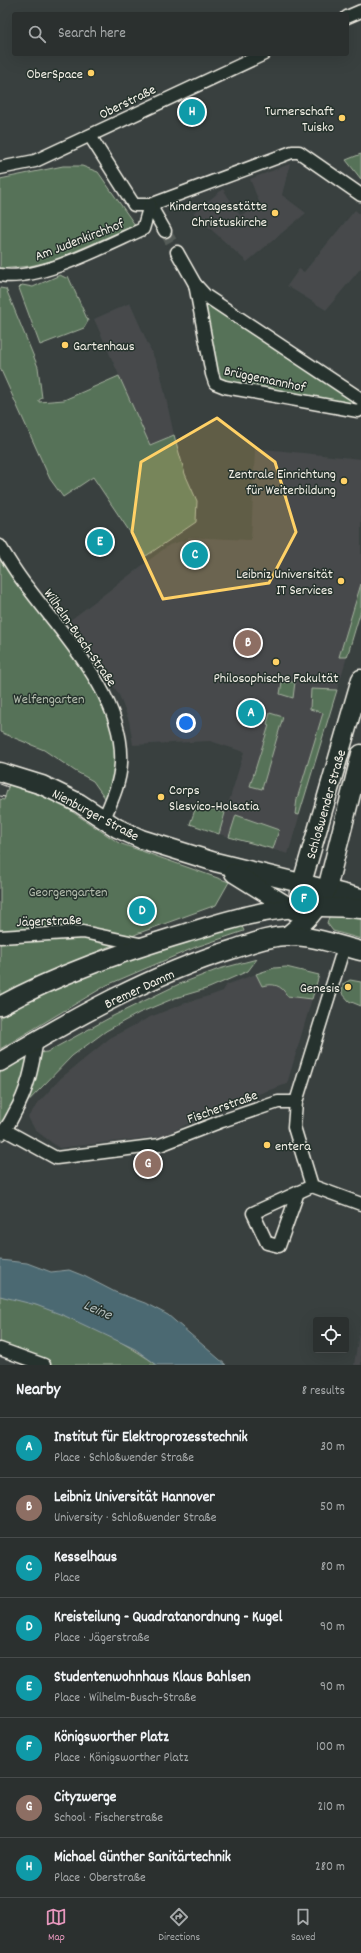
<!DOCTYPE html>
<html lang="en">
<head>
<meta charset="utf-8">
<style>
  body { margin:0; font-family:Dekko,sans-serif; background:#333837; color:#f1f3f6 }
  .controls { position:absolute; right:12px; bottom:12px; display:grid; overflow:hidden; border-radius:4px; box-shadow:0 4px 16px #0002 }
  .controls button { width:36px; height:36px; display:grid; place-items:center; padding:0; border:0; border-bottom:1px solid #474b4b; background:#2b302f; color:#f1f3f6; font:20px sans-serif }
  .you { position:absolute; left:186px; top:723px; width:14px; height:14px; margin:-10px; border:3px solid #fff; border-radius:50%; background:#1a73e8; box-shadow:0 0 0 6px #1a73e833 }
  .badge { display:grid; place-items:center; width:26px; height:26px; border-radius:50%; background:#e797bd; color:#fff; font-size:13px; font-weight:700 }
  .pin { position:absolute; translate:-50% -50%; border:2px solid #fff; box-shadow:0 1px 4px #0006 }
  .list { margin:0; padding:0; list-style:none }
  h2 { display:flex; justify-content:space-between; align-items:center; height:52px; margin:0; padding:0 16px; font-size:17px }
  h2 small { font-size:13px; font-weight:400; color:#a6a9aa }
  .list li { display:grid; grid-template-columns:26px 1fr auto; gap:12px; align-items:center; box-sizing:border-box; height:60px; padding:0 16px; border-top:1px solid #474b4b }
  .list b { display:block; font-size:15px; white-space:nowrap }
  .list p { margin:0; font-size:13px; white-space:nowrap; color:#a6a9aa }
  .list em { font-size:13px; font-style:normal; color:#a6a9aa }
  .icon { flex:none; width:22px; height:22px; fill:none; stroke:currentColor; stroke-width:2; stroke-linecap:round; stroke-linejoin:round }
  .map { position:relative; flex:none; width:361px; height:1365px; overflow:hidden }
  .search { position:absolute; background:#2b302f; box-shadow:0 4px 16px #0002; left:12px; right:12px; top:12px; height:44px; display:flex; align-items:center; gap:10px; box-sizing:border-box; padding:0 14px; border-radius:4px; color:#a6a9aa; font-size:15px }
  .sheet { height:532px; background:#2b302f }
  nav { display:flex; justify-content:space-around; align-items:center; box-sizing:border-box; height:56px; border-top:1px solid #474b4b; background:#2b302f; font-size:11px; color:#a6a9aa }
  nav a { display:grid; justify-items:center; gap:2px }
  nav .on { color:#e797bd }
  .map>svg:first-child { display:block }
  .built { fill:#46494b }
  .green { fill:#577258; stroke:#a6b2a0 }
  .water { fill:#4c6972; stroke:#8f9fa1 }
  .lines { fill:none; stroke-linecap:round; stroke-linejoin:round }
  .street-tunnel { stroke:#555b58; stroke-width:12; stroke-dasharray:12 6; stroke-linecap:butt }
  .street-casing { stroke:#f4f1e8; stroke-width:15 }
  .secondary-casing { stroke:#f4f1e8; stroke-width:21 }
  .street { stroke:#26332d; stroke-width:12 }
  .secondary { stroke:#26332d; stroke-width:18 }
  .tram { stroke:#f4f1e8; stroke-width:1 }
  .marked { fill:#ffd166; fill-opacity:0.2; stroke:#ffd166; stroke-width:3; stroke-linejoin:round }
  .poi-dot { fill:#ffd166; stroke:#26332d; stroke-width:1.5 }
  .labels { text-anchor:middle; stroke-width:3; stroke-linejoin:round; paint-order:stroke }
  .poi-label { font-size:14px; fill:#f4f1e8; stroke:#26332d; text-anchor:end }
  .street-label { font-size:14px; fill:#f4f1e8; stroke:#26332d }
  .park-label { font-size:14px; fill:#b5beae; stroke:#26332d }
  .water-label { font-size:15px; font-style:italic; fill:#b1bbb9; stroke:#26332d }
</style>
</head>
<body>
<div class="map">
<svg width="361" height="1365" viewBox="0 0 361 1365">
  <rect width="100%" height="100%" fill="#39403f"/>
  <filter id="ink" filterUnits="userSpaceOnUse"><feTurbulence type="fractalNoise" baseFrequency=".025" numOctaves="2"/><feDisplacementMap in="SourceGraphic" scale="8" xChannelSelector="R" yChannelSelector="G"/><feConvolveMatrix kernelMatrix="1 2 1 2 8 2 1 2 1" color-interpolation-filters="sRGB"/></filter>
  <g filter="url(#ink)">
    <!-- built -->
    <g class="built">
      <polygon points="290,164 282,195 306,213 247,262 193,213 223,189 240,215 261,207 250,179"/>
      <polygon points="355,210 361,215 361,268 326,310 287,286 299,269 304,272"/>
      <polygon points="130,303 160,371 174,435 150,445 94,319"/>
      <polygon points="255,448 361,459 361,610 288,854 219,834 244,752 210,741 133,745 129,721 119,695 105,672 69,621 169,545 188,539 188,537 251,540"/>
      <polygon points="256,974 262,986 277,985 282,987 287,996 312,999 287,1084 221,1107 164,1136 59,1148 35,1130 28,1117 38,1103 61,1078 110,1038 150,1017 188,1002 212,995 223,991 226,985"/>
      <polygon points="361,1321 361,1365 354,1365"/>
    </g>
    <!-- green -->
    <g class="green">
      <polygon points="361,154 361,179 346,160"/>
      <polygon points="63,166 82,166 98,172 135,225 55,260 30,266 0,269 0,179"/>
      <polygon points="60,275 66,278 68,276 88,321 84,328 40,345 19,288 22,285 33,287"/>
      <polygon points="195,284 361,399 361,409 215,383"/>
      <polygon points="0,288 6,289 38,367 42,398 39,400 39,402 64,400 119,376 150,445 174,435 185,474 197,501 196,522 146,556 93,477 63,497 50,479 0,368"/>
      <polygon points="0,546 105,697 122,761 110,805 93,781 75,771 44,750 0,732"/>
      <polygon points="361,584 361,610 347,657 339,657"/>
      <polygon points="282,682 295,682 293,698 280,694"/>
      <polygon points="311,689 337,690 299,815 295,814 297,799 323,713 310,709"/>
      <polygon points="270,713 283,717 262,789 250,786 269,725 267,724"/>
      <polygon points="9,784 56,801 119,843 229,882 216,905 139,933 0,995 0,799 4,800"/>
      <polygon points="197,804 225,813 219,834 190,824"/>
      <polygon points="236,815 279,830 273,849 229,837"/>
      <polygon points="335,914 361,918 361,939 333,931 327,923 329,917"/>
      <path d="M241,924L244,931L196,947L107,985L0,1049V1016C72,977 162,943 241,924Z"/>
      <polygon points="257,959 248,971 209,988 175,998 139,1013 106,1031 72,1056 11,1119 0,1124 0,1070 25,1054 47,1052 113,1016 177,985 219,969"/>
      <path d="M286,967L319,975L312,999L287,996C282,985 273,983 262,986L256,974L274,968Z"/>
      <polygon points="350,980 361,982 361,1006 349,1001 342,993 343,984"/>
      <path d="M0,1296C53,1305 113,1334 157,1365H44L0,1349Z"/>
    </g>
    <!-- water -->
    <polygon class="water" points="0,1260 27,1263 51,1272 69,1270 84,1276 115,1292 145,1303 168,1315 226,1365 157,1365 135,1349 65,1316 36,1305 0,1296"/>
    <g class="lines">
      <!-- street-tunnel -->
      <polyline class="street-tunnel" points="165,231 177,252"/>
      <!-- street casing -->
      <g class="street-casing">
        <g id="street">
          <polyline points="347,17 361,11"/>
          <polyline points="90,136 134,205 150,205 292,152 299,152 361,195"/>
          <polyline points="0,168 35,161 264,54"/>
          <polyline points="150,205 165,231"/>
          <polyline points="177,252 195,284 206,296 361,399"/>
          <path d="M0,275C38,282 107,245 143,229L150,205"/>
          <polyline points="195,284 212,374 215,383 225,387 358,411 361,409"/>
          <path d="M0,546C9,561 18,576 29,589C65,637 125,699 121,763C120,784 111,802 103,821"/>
          <polyline points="0,937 83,932 144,945"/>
          <polyline points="344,947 296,1102 294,1127 312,1186 361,1204"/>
          <polyline points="5,1130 56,1158 160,1145 222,1121 278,1102 296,1102"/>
          <path d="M0,1134C7,1129 10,1122 14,1114C28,1090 32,1068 37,1040"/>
          <polyline points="298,1192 279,1246 267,1243 253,1213 312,1186"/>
          <polyline points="0,1349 44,1365"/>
        </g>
      </g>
      <!-- secondary casing -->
      <g class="secondary-casing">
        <g id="secondary">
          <polyline points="0,772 42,785 79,803 117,828 141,839 215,862 361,898"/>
          <polyline points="234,873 295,911"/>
          <polyline points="299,893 361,679"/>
          <path d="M287,936C306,921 317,911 327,889L361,754"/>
          <path d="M0,1006C58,974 123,952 186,933C213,925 242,915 271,911C301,906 331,906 361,909"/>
          <path d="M0,1062C74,1018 151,974 234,949C250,944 269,936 287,936C311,935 338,945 361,951"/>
        </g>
      </g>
      <!-- street -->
      <use href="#street" class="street"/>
      <!-- secondary -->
      <use href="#secondary" class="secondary"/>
      <!-- tram -->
      <g class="tram">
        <polyline points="0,784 8,787"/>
        <polyline points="0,796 5,797"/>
      </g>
    </g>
  </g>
  <!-- marked area -->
  <path class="marked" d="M217,418L275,462L296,532L269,583L163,599L132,532L141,462Z"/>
  <!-- markers -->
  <g class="poi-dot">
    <circle cx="91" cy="73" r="4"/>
    <circle cx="342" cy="118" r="4"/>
    <circle cx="275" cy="213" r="4"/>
    <circle cx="65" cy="345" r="4"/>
    <circle cx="344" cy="481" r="4"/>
    <circle cx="341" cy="581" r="4"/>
    <circle cx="276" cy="662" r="4"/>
    <circle cx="161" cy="797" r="4"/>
    <circle cx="348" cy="987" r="4"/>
    <circle cx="267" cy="1145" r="4"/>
  </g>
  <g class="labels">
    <!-- poi labels -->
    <g class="poi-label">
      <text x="83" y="78">OberSpace</text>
      <text x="334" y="115">Turnerschaft<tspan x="334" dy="16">Tuisko</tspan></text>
      <text x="267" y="210">Kindertagesstätte<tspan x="267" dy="16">Christuskirche</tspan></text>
      <text x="73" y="350" text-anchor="start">Gartenhaus</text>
      <text x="336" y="478">Zentrale Einrichtung<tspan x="336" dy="16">für Weiterbildung</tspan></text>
      <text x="333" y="578">Leibniz Universität<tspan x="333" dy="16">IT Services</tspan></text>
      <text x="276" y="682" text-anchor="middle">Philosophische Fakultät</text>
      <text x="169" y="794" text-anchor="start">Corps<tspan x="169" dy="16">Slesvico-Holsatia</tspan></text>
      <text x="340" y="992">Genesis</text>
      <text x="275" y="1150" text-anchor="start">entera</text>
    </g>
    <!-- street labels -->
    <g class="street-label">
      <text transform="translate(127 101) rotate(-26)" y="5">Oberstraße</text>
      <text transform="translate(79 239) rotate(-21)" y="5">Am Judenkirchhof</text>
      <text transform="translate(265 378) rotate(12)" y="5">Brüggemannhof</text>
      <text transform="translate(81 637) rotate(55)" y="5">Wilhelm-Busch-Straße</text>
      <text transform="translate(325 804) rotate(-74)" y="5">Schloßwender Straße</text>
      <text transform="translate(96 814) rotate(28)" y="5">Nienburger Straße</text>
      <text transform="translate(49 920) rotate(-2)" y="5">Jägerstraße</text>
      <text transform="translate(139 988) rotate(-25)" y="5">Bremer Damm</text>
      <text transform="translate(222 1106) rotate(-20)" y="5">Fischerstraße</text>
    </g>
    <!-- park labels -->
    <g class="park-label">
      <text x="49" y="703">Welfengarten</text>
      <text x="68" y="896">Georgengarten</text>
    </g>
    <!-- water labels -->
    <g class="water-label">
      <text transform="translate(98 1309) rotate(24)" y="5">Leine</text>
    </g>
  </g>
</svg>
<div class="controls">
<button><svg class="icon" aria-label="locate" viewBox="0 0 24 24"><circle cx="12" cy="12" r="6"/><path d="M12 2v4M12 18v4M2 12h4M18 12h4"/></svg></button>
</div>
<div class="you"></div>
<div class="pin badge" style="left:251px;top:713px;background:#0f9aa8">A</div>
<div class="pin badge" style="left:248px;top:643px;background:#8d6e63">B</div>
<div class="pin badge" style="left:195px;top:555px;background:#0f9aa8">C</div>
<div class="pin badge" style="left:142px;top:911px;background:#0f9aa8">D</div>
<div class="pin badge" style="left:100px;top:542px;background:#0f9aa8">E</div>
<div class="pin badge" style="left:304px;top:899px;background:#0f9aa8">F</div>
<div class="pin badge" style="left:148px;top:1164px;background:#8d6e63">G</div>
<div class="pin badge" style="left:192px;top:112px;background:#0f9aa8">H</div>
<div class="search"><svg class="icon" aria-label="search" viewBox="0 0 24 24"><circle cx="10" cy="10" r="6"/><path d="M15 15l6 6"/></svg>Search here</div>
</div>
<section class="sheet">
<h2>Nearby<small>8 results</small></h2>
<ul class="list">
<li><span class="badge" style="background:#0f9aa8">A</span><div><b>Institut für Elektroprozesstechnik</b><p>Place · Schloßwender Straße</p></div><em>30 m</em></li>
<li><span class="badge" style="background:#8d6e63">B</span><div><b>Leibniz Universität Hannover</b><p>University · Schloßwender Straße</p></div><em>50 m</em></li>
<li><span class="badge" style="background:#0f9aa8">C</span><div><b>Kesselhaus</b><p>Place</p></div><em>80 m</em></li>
<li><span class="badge" style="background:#0f9aa8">D</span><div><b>Kreisteilung - Quadratanordnung - Kugel</b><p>Place · Jägerstraße</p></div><em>90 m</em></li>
<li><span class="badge" style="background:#0f9aa8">E</span><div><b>Studentenwohnhaus Klaus Bahlsen</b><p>Place · Wilhelm-Busch-Straße</p></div><em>90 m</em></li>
<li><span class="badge" style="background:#0f9aa8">F</span><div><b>Königsworther Platz</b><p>Place · Königsworther Platz</p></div><em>100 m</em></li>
<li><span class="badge" style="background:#8d6e63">G</span><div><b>Cityzwerge</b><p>School · Fischerstraße</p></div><em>210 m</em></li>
<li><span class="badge" style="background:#0f9aa8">H</span><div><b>Michael Günther Sanitärtechnik</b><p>Place · Oberstraße</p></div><em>280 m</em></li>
</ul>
</section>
<nav>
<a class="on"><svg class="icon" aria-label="map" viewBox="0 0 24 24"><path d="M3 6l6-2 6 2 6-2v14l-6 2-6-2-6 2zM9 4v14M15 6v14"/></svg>Map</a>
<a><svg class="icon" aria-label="directions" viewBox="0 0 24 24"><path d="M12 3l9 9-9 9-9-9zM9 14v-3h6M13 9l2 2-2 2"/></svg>Directions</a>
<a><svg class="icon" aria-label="saved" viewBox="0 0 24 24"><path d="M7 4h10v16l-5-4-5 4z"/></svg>Saved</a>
</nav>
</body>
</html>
